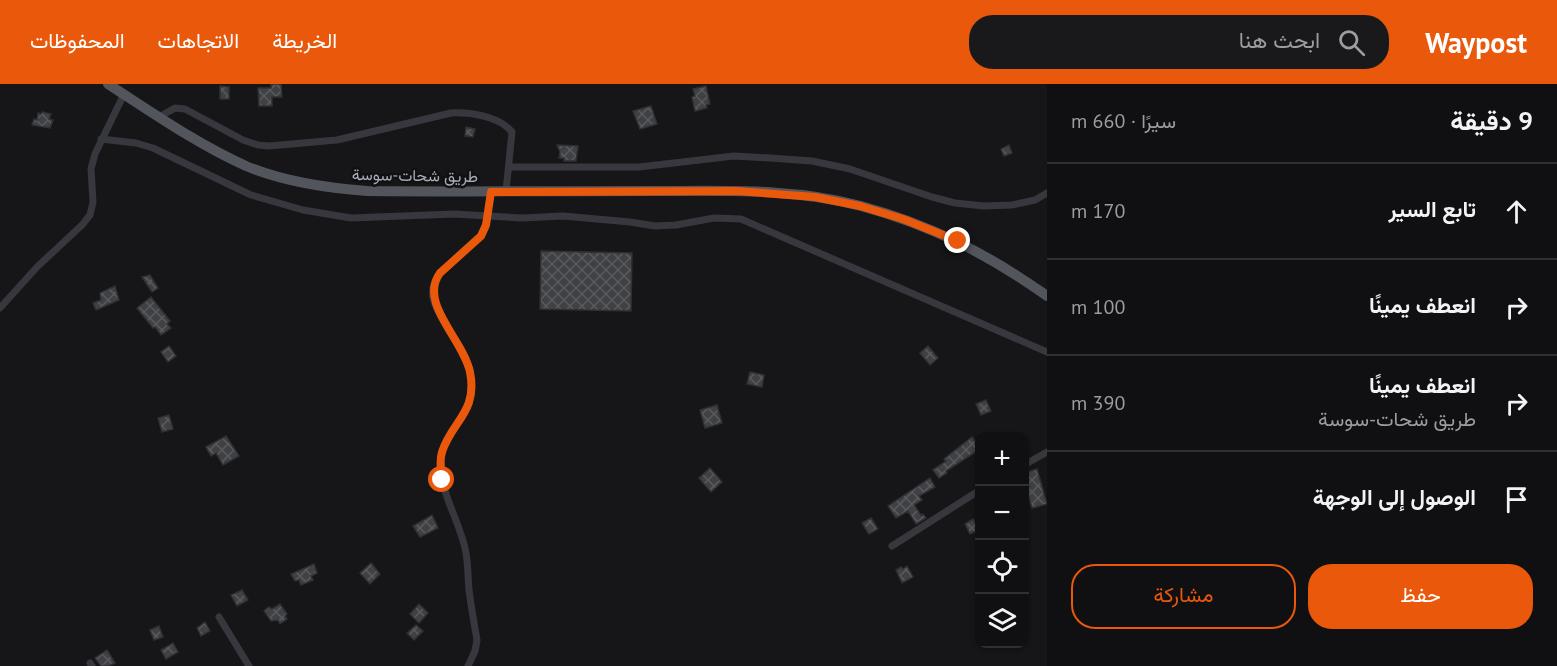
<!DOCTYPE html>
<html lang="ar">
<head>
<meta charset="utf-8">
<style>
  body { margin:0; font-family:"PT Sans",Vazirmatn,sans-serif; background:#19191b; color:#f1f3f6; direction:rtl }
  .controls { position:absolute; right:18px; bottom:18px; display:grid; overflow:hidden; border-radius:12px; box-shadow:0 2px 4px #0004 }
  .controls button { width:54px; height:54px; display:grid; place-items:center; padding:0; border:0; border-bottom:2px solid #303032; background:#101012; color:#f1f3f6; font:30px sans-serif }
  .stop { position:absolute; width:18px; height:18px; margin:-14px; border:4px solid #ea580c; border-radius:50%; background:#fff }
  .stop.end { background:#ea580c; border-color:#fff; box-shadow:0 2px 6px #0008 }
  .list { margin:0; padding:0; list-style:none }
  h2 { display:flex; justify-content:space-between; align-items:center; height:78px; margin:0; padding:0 24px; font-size:26px }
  h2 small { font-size:20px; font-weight:400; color:#9c9d9f }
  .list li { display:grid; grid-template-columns:39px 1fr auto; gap:18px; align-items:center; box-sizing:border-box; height:96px; padding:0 24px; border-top:2px solid #303032 }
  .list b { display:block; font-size:22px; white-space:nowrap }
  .list p { margin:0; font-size:20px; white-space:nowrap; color:#9c9d9f }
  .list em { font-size:20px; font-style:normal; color:#9c9d9f }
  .actions { display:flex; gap:12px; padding:18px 24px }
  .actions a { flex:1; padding:14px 0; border:2px solid #ea580c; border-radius:24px; text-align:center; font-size:21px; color:#ea580c }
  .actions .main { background:#ea580c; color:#fff }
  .icon { flex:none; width:33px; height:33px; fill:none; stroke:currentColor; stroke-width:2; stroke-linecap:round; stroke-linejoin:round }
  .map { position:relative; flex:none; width:1047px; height:582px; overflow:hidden; direction:ltr }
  header { display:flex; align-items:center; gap:36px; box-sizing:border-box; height:84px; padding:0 30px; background:#ea580c; color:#fff }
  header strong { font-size:28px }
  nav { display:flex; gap:33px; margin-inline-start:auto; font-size:21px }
  .search { width:420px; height:54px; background:#19191b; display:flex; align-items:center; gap:15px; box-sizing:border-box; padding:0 21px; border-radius:24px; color:#9c9d9f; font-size:22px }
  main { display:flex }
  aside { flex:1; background:#101012 }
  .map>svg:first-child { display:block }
  .building { fill:url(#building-cross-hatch); stroke:#303034; stroke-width:1.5 }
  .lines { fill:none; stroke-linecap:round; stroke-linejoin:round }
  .street { stroke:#37383d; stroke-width:7 }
  .primary { stroke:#53555c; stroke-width:10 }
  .route { stroke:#ea580c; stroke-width:8 }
  .labels { text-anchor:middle; stroke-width:5; stroke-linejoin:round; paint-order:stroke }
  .street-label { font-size:16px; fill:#a8adb8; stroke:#111113 }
</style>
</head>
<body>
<header>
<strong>Waypost</strong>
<div class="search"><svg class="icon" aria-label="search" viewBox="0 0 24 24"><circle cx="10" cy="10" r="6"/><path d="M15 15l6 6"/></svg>ابحث هنا</div>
<nav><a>الخريطة</a><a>الاتجاهات</a><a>المحفوظات</a></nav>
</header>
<main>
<aside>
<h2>9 دقيقة<small>سيرًا · 660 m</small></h2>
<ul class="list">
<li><svg class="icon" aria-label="ahead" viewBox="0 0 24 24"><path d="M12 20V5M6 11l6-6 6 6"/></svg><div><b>تابع السير</b></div><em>170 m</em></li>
<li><svg class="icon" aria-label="right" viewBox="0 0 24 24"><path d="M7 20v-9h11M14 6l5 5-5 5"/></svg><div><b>انعطف يمينًا</b></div><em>100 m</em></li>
<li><svg class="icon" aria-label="right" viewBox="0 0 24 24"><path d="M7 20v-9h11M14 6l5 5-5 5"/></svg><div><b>انعطف يمينًا</b><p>طريق شحات-سوسة</p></div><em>390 m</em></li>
<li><svg class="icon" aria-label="arrive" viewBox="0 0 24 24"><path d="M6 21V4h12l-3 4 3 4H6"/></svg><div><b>الوصول إلى الوجهة</b></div></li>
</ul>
<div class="actions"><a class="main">حفظ</a><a>مشاركة</a></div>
</aside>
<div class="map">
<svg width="1047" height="582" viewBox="0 0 1047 582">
  <defs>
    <pattern id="building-cross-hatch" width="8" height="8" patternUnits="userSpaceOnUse" patternTransform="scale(1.5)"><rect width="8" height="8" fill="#404145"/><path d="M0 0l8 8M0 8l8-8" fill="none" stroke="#595a5e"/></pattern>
  </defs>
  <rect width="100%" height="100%" fill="#161618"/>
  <!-- building -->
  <g class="building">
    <polygon points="271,0 281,0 282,13 272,13 272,22 259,22 258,4 271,4"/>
    <polygon points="220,2 229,3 229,15 220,15"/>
    <polygon points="706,2 710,20 706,21 707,24 695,27 692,13 695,12 693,5"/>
    <polygon points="651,22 657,40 640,45 633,27"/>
    <polygon points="42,28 51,30 49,35 53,36 50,44 32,41 34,35 37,36 38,29 41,30"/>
    <polygon points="466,43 475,45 473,53 465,52"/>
    <polygon points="557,61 578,62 576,77 564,77 564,74 559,74 560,68"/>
    <polygon points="1009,61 1012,69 1004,72 1001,65"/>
    <polygon points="541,167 632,169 631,227 540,225"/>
    <polygon points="150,191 158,204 152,208 142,193"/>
    <polygon points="115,202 119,216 96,226 93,219 101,216 100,209"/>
    <polygon points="151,213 170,237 167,240 171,244 161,251 155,243 153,244 137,224"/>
    <polygon points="169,262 176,272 168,278 161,268"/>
    <polygon points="928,262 938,274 930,281 920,269"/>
    <polygon points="750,288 764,291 762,303 747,300"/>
    <polygon points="986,316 991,327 981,331 976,320"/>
    <polygon points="717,321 722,339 705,344 700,326"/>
    <polygon points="169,331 173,345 162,348 158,334"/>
    <polygon points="226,352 239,372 223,381 216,369 211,372 206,363"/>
    <polygon points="972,353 980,365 946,387 947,389 939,394 933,386 946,377 944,375"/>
    <polygon points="710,384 722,398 711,408 699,394"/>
    <polygon points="1037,385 1047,420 1032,424 1024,398 1024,389"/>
    <polygon points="930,394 935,403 919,412 922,416 914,421 921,431 923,430 926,434 916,440 908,427 896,434 888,422"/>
    <polygon points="432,431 438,444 420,453 413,442"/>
    <polygon points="871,434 878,445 869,450 862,439"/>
    <polygon points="973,435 979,446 970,450 965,440"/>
    <polygon points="371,479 380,490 370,500 360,489"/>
    <polygon points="314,480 317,489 311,492 313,496 301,501 299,496 295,497 291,490"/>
    <polygon points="907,482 913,493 902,499 896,486 901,483 903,485"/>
    <polygon points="242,506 248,516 237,522 231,511"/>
    <polygon points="280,520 287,530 285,532 287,535 280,540 278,536 271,537 264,527 269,523 272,525"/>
    <polygon points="419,520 428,529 419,539 410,530"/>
    <polygon points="205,538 210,547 201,552 197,544"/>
    <polygon points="416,541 423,547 414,556 407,549"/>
    <polygon points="159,542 163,553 154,556 150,546"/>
    <polygon points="173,559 178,568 166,575 161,566"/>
    <polygon points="107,566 115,579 109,582 101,582 95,574"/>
  </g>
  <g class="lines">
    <!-- street -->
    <g class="street">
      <path d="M159,33L175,24L185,25L243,56L258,61L269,62L337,56L451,29C470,28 499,32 512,48L506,107"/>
      <polyline points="101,55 136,59 153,64 251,111 303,126 351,134 454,130 522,134 563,132 630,138 655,142 676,141 714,134 741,135 1047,268"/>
      <polyline points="509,83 639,83 734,72 770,74 812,77 850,85 932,113 955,119 984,122 1012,121 1035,116 1047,109"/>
      <polyline points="0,224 37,183 82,141 90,131 93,118 91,85 95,70 124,10"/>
      <polyline points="1024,381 1047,368"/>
      <polyline points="892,462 980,406"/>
      <polyline points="219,533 249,582"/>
      <polyline points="90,579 92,582"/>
      <path d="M468,582L475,567L477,556C474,539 471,522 469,506C468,494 468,481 466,469C461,439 441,412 441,381C440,345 479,334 470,288C464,259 439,239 433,214C431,205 434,197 440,189L481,152L486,141L491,108"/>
    </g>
    <!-- primary -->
    <path class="primary" d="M108,0C153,29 197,60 246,82C284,98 326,104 367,107C464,108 560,107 657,107C725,107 795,104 861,122C931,141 988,170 1047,212"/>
  </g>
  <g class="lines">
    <!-- route -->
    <path class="route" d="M442,396C441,387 439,377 442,368C452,337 478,328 470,288C463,255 418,219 440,189L481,152L486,141L491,108L737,107L815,113L860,122L903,135L958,157"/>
  </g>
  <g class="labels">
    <!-- street labels -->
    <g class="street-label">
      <text transform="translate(415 91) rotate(1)" y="6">طريق شحات-سوسة</text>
    </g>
  </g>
</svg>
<div class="controls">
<button>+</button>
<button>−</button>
<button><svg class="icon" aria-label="locate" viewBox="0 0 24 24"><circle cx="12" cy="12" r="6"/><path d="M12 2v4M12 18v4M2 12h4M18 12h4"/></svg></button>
<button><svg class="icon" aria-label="layers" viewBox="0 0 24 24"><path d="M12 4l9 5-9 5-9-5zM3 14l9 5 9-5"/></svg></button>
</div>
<div class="stop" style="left:442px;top:396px"></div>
<div class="stop end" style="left:958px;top:157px"></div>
</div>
</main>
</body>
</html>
